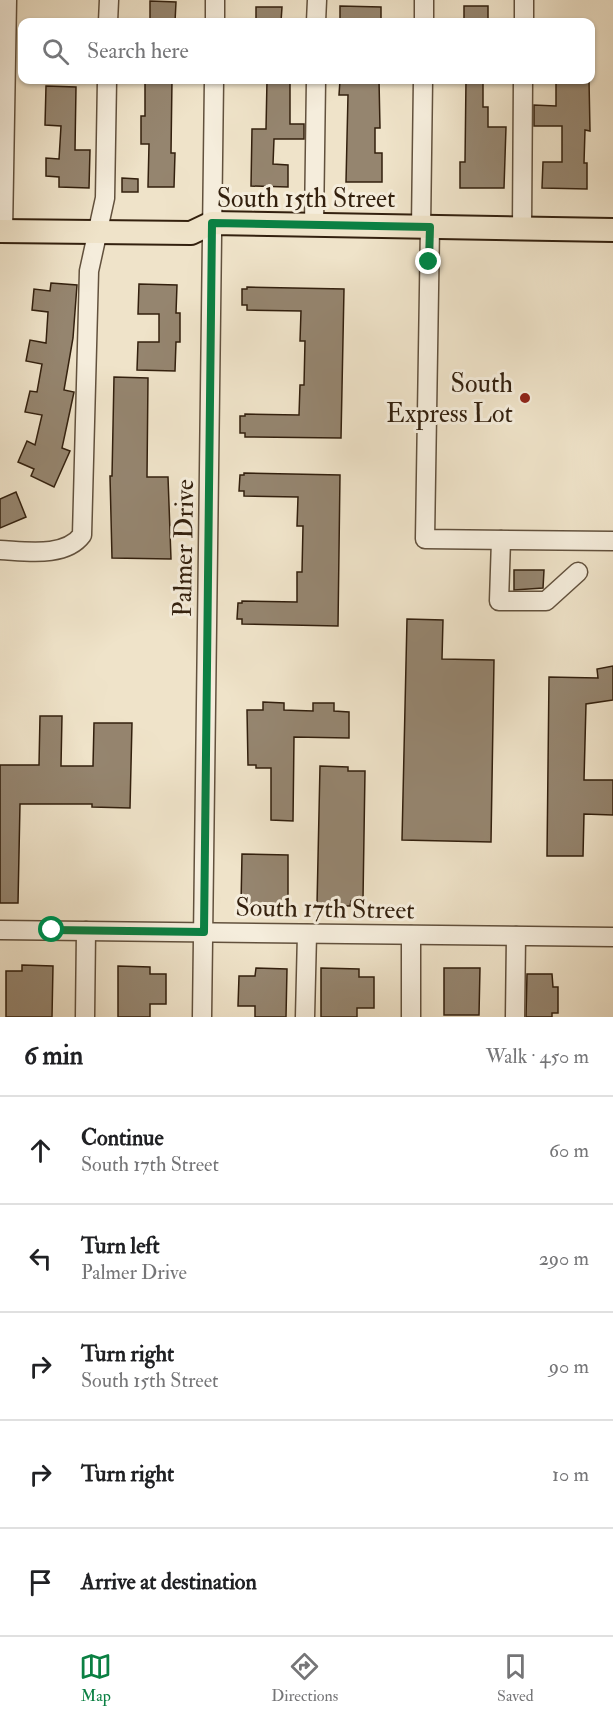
<!DOCTYPE html>
<html lang="en">
<head>
<meta charset="utf-8">
<style>
  body { margin:0; font-family:"IM FELL Double Pica",serif; background:#f2f2f2; color:#202124 }
  .stop { position:absolute; width:18px; height:18px; margin:-14px; border:4px solid #0b8043; border-radius:50%; background:#fff }
  .stop.end { background:#0b8043; border-color:#fff; box-shadow:0 2px 6px #0008 }
  .list { margin:0; padding:0; list-style:none }
  h2 { display:flex; justify-content:space-between; align-items:center; height:78px; margin:0; padding:0 24px; font-size:26px }
  h2 small { font-size:20px; font-weight:400; color:#757577 }
  .list li { display:grid; grid-template-columns:39px 1fr auto; gap:18px; align-items:center; box-sizing:border-box; height:108px; padding:0 24px; border-top:2px solid #e0e0e0 }
  .list b { display:block; font-size:22px; white-space:nowrap }
  .list p { margin:0; font-size:20px; white-space:nowrap; color:#757577 }
  .list em { font-size:20px; font-style:normal; color:#757577 }
  .icon { flex:none; width:33px; height:33px; fill:none; stroke:currentColor; stroke-width:2; stroke-linecap:round; stroke-linejoin:round }
  .map { position:relative; flex:none; width:613px; height:1017px; overflow:hidden }
  .search { position:absolute; background:#fff; box-shadow:0 2px 4px #0004; left:18px; right:18px; top:18px; height:66px; display:flex; align-items:center; gap:15px; box-sizing:border-box; padding:0 21px; border-radius:12px; color:#757577; font-size:22px }
  .sheet { height:618px; background:#fff }
  nav { display:flex; justify-content:space-around; align-items:center; box-sizing:border-box; height:84px; border-top:2px solid #e0e0e0; background:#fff; font-size:16px; color:#757577 }
  nav a { display:grid; justify-items:center; gap:3px }
  nav .on { color:#0b8043 }
  .map>svg:first-child { display:block }
  .building { fill:#95856f; stroke:#33200e; stroke-width:1.5 }
  .lines { fill:none; stroke-linecap:round; stroke-linejoin:round }
  .minor-casing { stroke:#62513d; stroke-width:21 }
  .major-casing { stroke:#33200e; stroke-width:26 }
  .minor { stroke:#f5eddc; stroke-width:18 }
  .major { stroke:#efe3c9; stroke-width:22 }
  .route { stroke:#0b8043; stroke-width:8 }
  .poi-dot { fill:#8f2418; stroke:#f5eddc; stroke-width:2 }
  .labels { text-anchor:middle; stroke-width:6; stroke-linejoin:round; paint-order:stroke }
  .street-label { font-size:26px; fill:#33200e; stroke:#f5eddc }
  .poi-label { font-size:26px; fill:#33200e; stroke:#f5eddc; text-anchor:end }
</style>
</head>
<body>
<div class="map">
<svg width="613" height="1017" viewBox="0 0 613 1017">
  <rect width="100%" height="100%" fill="#efe3c9"/>
  <filter id="stains"><feTurbulence type="fractalNoise" baseFrequency=".00333" numOctaves="4"/><feColorMatrix values="0 0 0 0 .2 0 0 0 0 .09 0 0 0 0 .02 0 0 0 .5 -.17"/></filter>
  <radialGradient id="worn" r=".72"><stop offset=".6" stop-color="#630" stop-opacity="0"/><stop offset="1" stop-color="#630" stop-opacity=".3"/></radialGradient>
  <!-- building -->
  <g class="building">
    <polygon points="150,1 176,2 175,22 150,22"/>
    <polygon points="340,6 381,7 381,22 340,22"/>
    <rect x="464" y="6" width="24" height="16"/>
    <polygon points="256,7 282,7 281,22 256,22"/>
    <polygon points="145,80 172,80 171,153 175,153 174,187 148,187 149,144 141,144 141,116 145,116"/>
    <polygon points="267,80 290,80 290,124 304,124 304,139 274,139 273,164 288,165 288,187 251,186 252,129 266,129"/>
    <polygon points="340,80 379,80 380,128 375,128 375,153 382,153 382,182 346,182 348,95 339,95"/>
    <polygon points="466,80 483,80 483,107 488,107 488,127 506,127 504,188 460,188 460,162 465,162"/>
    <polygon points="556,80 589,80 590,131 585,130 584,163 587,163 587,189 542,188 543,162 562,162 562,126 534,126 534,105 556,106"/>
    <polygon points="46,86 76,87 75,150 90,150 89,188 59,187 59,177 46,176 46,158 59,159 61,126 45,125"/>
    <polygon points="122,178 138,179 138,192 122,192"/>
    <polygon points="51,283 77,285 73,338 64,390 74,392 62,448 70,451 54,487 31,476 34,469 18,462 27,441 35,445 42,415 25,412 30,391 37,392 42,364 26,361 30,340 46,343 48,312 32,310 34,289 50,291"/>
    <polygon points="139,284 177,285 176,313 180,313 180,342 176,342 175,371 137,370 138,342 159,342 159,314 138,314"/>
    <polygon points="247,287 344,289 341,438 245,437 245,433 240,433 240,416 245,416 245,414 299,415 300,385 304,385 305,341 300,341 301,311 247,310 247,305 242,305 242,289 247,289"/>
    <polygon points="114,377 148,378 147,477 168,477 171,559 112,558 110,476 112,476"/>
    <polygon points="244,473 340,475 338,626 242,624 242,619 237,619 238,603 242,603 242,601 297,602 297,572 302,572 303,526 297,526 298,497 244,496 244,491 239,491 240,475 244,475"/>
    <polygon points="16,492 26,517 0,528 0,499"/>
    <polygon points="514,570 544,570 543,588 514,590"/>
    <polygon points="407,619 443,620 442,659 494,660 491,842 402,840"/>
    <polygon points="613,666 613,700 586,704 584,780 613,780 613,815 584,814 583,856 547,856 549,677 598,678 597,669"/>
    <polygon points="263,702 284,703 284,710 313,711 313,703 334,703 334,711 349,712 349,738 294,737 293,821 271,820 271,768 256,768 256,765 248,765 247,710 263,710"/>
    <polygon points="40,716 62,716 61,766 93,766 94,723 132,723 130,808 92,807 92,804 20,804 18,903 0,903 0,765 39,765"/>
    <polygon points="320,766 348,767 348,771 365,771 363,899 351,901 350,906 317,905"/>
    <polygon points="242,854 288,855 288,905 241,904"/>
    <polygon points="22,965 53,966 52,1017 6,1017 6,971 22,971"/>
    <polygon points="118,966 150,967 150,974 166,974 166,1004 150,1004 150,1017 118,1017"/>
    <polygon points="256,968 287,969 286,1017 255,1017 255,1006 238,1006 239,976 255,976"/>
    <polygon points="321,968 359,969 359,977 374,977 374,1008 357,1008 357,1017 321,1017"/>
    <polygon points="444,968 480,968 479,1015 444,1015"/>
    <polygon points="527,974 552,974 553,987 558,987 558,1013 552,1013 552,1017 526,1017"/>
  </g>
  <g class="lines">
    <!-- minor casing -->
    <g class="minor-casing">
      <g id="minor">
        <polyline points="108,22 109,0"/>
        <polyline points="215,22 215,0"/>
        <polyline points="316,22 317,0"/>
        <polyline points="424,22 424,0"/>
        <polyline points="524,22 524,0"/>
        <polyline points="314,225 316,80"/>
        <polyline points="421,227 423,80"/>
        <polyline points="430,227 425,539 613,541"/>
        <polyline points="522,228 523,80"/>
        <polyline points="3,231 7,0"/>
        <polyline points="501,540 499,601 546,601 578,572"/>
        <path d="M0,550C25,551 65,558 82,535L89,271L105,198L107,80"/>
        <polyline points="0,930 613,937"/>
        <polyline points="85,1017 86,931"/>
        <polyline points="202,1017 214,80"/>
        <polyline points="305,1017 307,934"/>
        <polyline points="411,1017 411,935"/>
        <polyline points="515,1017 516,936"/>
      </g>
    </g>
    <!-- major casing -->
    <g class="major-casing">
      <polyline id="major" points="0,231 191,233 212,223 613,230"/>
    </g>
    <!-- minor -->
    <use href="#minor" class="minor"/>
    <!-- major -->
    <use href="#major" class="major"/>
  </g>
  <g class="lines">
    <!-- route -->
    <polyline class="route" points="52,930 204,932 212,223 430,227 429,262"/>
  </g>
  <!-- markers -->
  <circle class="poi-dot" cx="525" cy="398" r="6"/>
  <g class="labels">
    <!-- street labels -->
    <g class="street-label">
      <text x="306" y="207">South 15th Street</text>
      <text transform="translate(183 548) rotate(-89)" y="9">Palmer Drive</text>
      <text transform="translate(325 908) rotate(1)" y="9">South 17th Street</text>
    </g>
    <!-- poi labels -->
    <g class="poi-label">
      <text x="513" y="392">South<tspan x="513" dy="30">Express Lot</tspan></text>
    </g>
  </g>
  <rect width="100%" height="100%" filter="url(#stains)"/>
  <rect width="100%" height="100%" fill="url(#worn)"/>
</svg>
<div class="stop" style="left:52px;top:930px"></div>
<div class="stop end" style="left:429px;top:262px"></div>
<div class="search"><svg class="icon" aria-label="search" viewBox="0 0 24 24"><circle cx="10" cy="10" r="6"/><path d="M15 15l6 6"/></svg>Search here</div>
</div>
<section class="sheet">
<h2>6 min<small>Walk · 450 m</small></h2>
<ul class="list">
<li><svg class="icon" aria-label="ahead" viewBox="0 0 24 24"><path d="M12 20V5M6 11l6-6 6 6"/></svg><div><b>Continue</b><p>South 17th Street</p></div><em>60 m</em></li>
<li><svg class="icon" aria-label="left" viewBox="0 0 24 24"><path d="M17 20v-9H6M10 6l-5 5 5 5"/></svg><div><b>Turn left</b><p>Palmer Drive</p></div><em>290 m</em></li>
<li><svg class="icon" aria-label="right" viewBox="0 0 24 24"><path d="M7 20v-9h11M14 6l5 5-5 5"/></svg><div><b>Turn right</b><p>South 15th Street</p></div><em>90 m</em></li>
<li><svg class="icon" aria-label="right" viewBox="0 0 24 24"><path d="M7 20v-9h11M14 6l5 5-5 5"/></svg><div><b>Turn right</b></div><em>10 m</em></li>
<li><svg class="icon" aria-label="arrive" viewBox="0 0 24 24"><path d="M6 21V4h12l-3 4 3 4H6"/></svg><div><b>Arrive at destination</b></div></li>
</ul>
</section>
<nav>
<a class="on"><svg class="icon" aria-label="map" viewBox="0 0 24 24"><path d="M3 6l6-2 6 2 6-2v14l-6 2-6-2-6 2zM9 4v14M15 6v14"/></svg>Map</a>
<a><svg class="icon" aria-label="directions" viewBox="0 0 24 24"><path d="M12 3l9 9-9 9-9-9zM9 14v-3h6M13 9l2 2-2 2"/></svg>Directions</a>
<a><svg class="icon" aria-label="saved" viewBox="0 0 24 24"><path d="M7 4h10v16l-5-4-5 4z"/></svg>Saved</a>
</nav>
</body>
</html>
